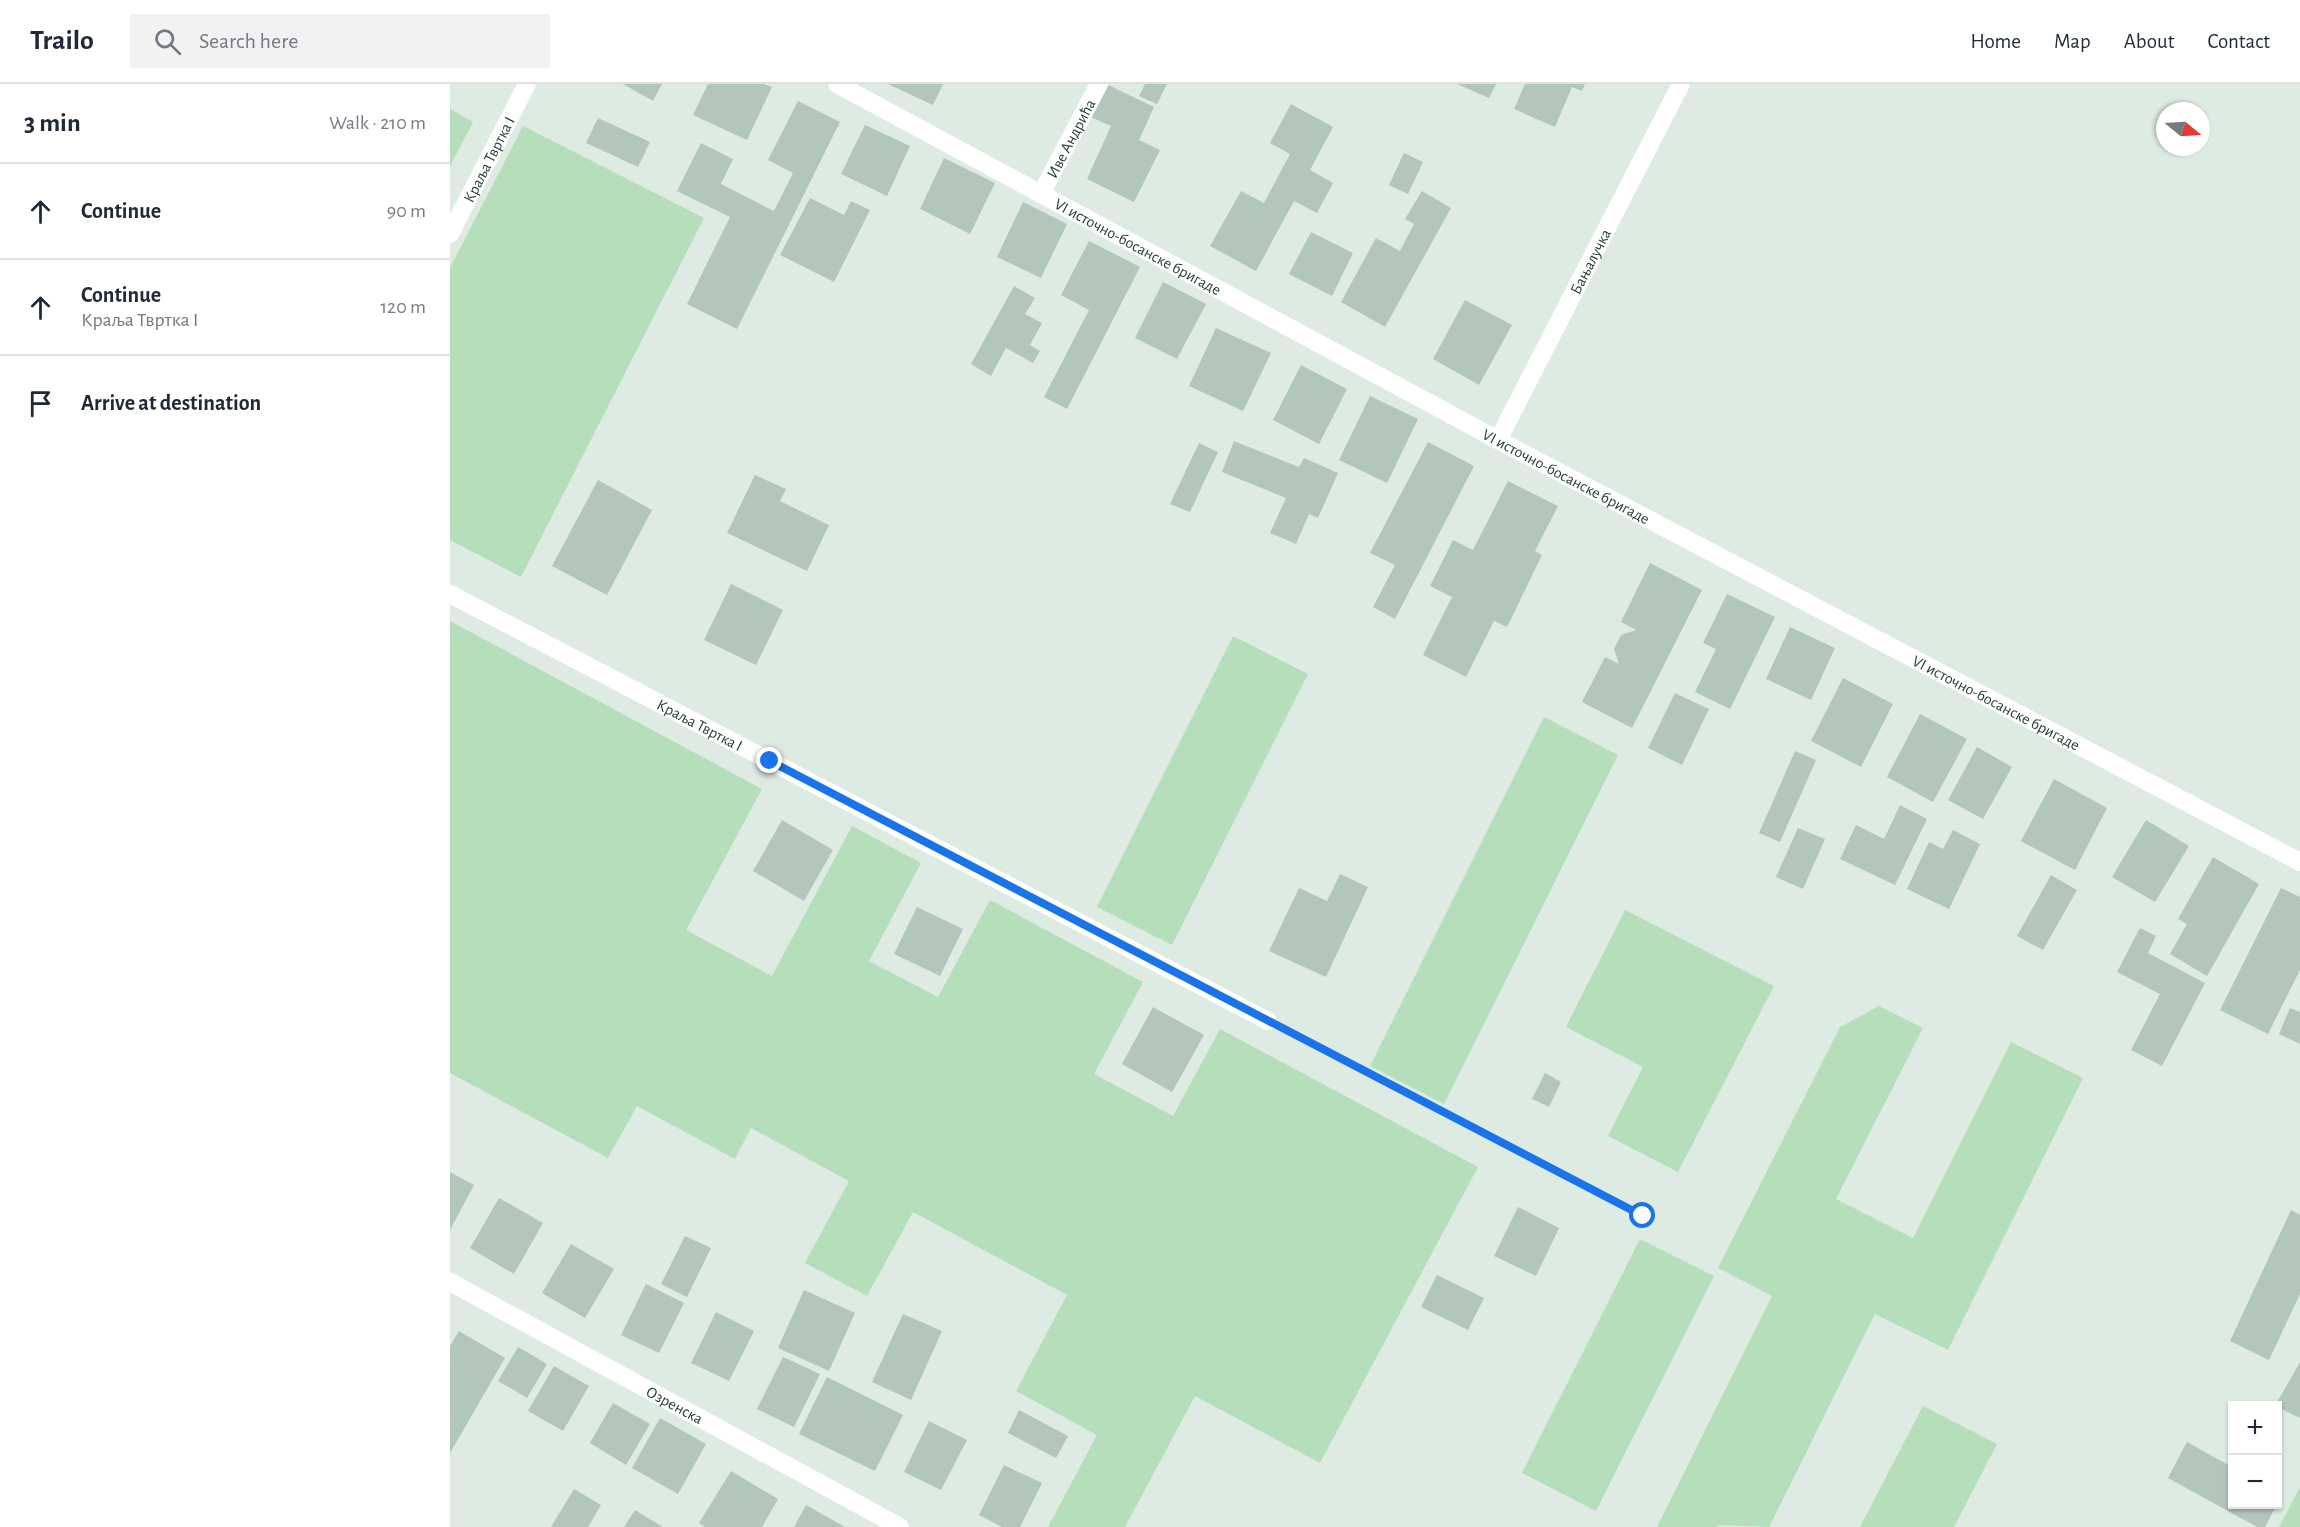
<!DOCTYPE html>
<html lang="en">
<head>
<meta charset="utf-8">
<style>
  body { margin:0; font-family:"Alegreya Sans",sans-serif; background:#f2f2f3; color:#1f2937 }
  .controls { position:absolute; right:18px; bottom:18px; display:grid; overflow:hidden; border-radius:0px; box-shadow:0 2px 4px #0004 }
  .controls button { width:54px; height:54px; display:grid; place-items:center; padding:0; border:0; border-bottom:2px solid #e0e1e3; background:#fff; color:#1f2937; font:30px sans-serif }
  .compass { position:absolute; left:1706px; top:18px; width:54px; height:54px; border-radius:50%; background:#fff; box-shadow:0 2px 4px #0004; rotate:108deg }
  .stop { position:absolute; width:18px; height:18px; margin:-14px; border:4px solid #1a73e8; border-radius:50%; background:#fff }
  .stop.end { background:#1a73e8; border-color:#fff; box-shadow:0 2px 6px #0008 }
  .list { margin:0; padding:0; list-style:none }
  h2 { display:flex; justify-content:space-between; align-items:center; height:78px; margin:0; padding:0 24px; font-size:26px }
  h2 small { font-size:20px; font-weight:400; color:#747a83 }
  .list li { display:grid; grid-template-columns:39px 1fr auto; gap:18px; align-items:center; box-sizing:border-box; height:96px; padding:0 24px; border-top:2px solid #e0e1e3 }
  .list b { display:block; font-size:22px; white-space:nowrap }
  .list p { margin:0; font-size:20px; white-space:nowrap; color:#747a83 }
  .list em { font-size:20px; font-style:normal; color:#747a83 }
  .icon { flex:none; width:33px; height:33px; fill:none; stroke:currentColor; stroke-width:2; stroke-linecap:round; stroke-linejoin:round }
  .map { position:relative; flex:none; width:1850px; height:1443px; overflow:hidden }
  header { display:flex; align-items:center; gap:36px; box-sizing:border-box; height:84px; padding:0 30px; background:#fff; border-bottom:2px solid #e0e1e3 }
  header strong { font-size:28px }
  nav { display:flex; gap:33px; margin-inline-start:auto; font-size:21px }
  .search { width:420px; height:54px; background:#f2f2f3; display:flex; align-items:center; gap:15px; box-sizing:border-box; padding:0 21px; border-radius:0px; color:#747a83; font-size:22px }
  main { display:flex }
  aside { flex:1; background:#fff }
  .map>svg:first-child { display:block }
  .green { fill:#b5deba }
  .building { fill:#b3c6bc }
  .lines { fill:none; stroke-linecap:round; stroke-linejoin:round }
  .path { stroke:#7cb198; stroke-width:4; stroke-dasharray:3 4.5; stroke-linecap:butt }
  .street { stroke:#fff; stroke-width:18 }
  .route { stroke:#1a73e8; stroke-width:8 }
  .labels { text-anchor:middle; stroke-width:4.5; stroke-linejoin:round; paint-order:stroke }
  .street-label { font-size:16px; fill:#1e3c2f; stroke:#eff8f2 }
</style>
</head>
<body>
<header>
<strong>Trailo</strong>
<div class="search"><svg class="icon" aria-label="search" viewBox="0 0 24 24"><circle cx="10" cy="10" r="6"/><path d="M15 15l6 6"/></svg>Search here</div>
<nav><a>Home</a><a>Map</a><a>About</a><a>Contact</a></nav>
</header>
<main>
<aside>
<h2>3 min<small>Walk · 210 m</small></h2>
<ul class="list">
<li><svg class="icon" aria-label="ahead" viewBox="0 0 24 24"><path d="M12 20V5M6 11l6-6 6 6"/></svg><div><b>Continue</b></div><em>90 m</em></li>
<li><svg class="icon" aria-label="ahead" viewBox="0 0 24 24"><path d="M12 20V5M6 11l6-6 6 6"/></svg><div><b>Continue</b><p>Краља Твртка I</p></div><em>120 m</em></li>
<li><svg class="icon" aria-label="arrive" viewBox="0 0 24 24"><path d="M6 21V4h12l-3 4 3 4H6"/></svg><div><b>Arrive at destination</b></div></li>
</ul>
</aside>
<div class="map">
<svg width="1850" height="1443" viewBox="0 0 1850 1443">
  <rect width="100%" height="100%" fill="#deebe3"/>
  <!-- green -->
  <g class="green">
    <polygon points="0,25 23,38 0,82"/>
    <polygon points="73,42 254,134 71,493 0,456 0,184"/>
    <polygon points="0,537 312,705 236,846 322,892 402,742 471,779 419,877 488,913 540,816 693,898 644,990 723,1032 770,945 1028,1083 870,1379 745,1312 675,1443 598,1443 647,1351 566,1307 617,1211 463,1128 417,1212 355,1179 399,1097 301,1044 285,1075 187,1022 158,1074 0,989"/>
    <polygon points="783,552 858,590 722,861 647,823"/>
    <polygon points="1094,633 1168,671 994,1020 920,982"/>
    <polygon points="1175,826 1324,902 1228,1088 1158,1052 1193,983 1116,943"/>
    <polygon points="1429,922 1473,944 1386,1115 1463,1154 1561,958 1633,994 1498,1266 1425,1230 1319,1443 1268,1441 1267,1443 1207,1443 1322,1212 1268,1184 1390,943"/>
    <polygon points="1190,1155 1264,1192 1146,1427 1072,1389"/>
    <polygon points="1473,1322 1547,1360 1504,1443 1410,1443"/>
    <polygon points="1850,1403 1850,1443 1829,1443"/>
  </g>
  <!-- building -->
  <g class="building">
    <polygon points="173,0 212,0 203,17"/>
    <polygon points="258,0 314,0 322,3 297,56 243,31"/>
    <polygon points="438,0 493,0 483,21"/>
    <polygon points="656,0 704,23 689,56 710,66 684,118 637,95 661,42 641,33"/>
    <polygon points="695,0 717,0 707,20 689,12"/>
    <polygon points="1007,0 1046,0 1039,14"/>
    <polygon points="1075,0 1135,0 1132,7 1122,3 1105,43 1064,25"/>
    <polygon points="348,17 390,38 287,245 237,220 280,133 227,107 251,59 283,75 271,100 324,127 343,89 318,76"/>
    <polygon points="841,20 883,43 860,86 883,99 867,129 844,117 806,187 760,162 791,107 814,119 840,70 820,59"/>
    <polygon points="148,34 200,58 188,83 136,59"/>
    <polygon points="415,41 460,62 437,112 391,90"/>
    <polygon points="954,69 973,78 958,110 939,101"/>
    <polygon points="494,74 545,99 520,150 470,125"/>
    <polygon points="972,107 1001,124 935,243 891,218 926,154 950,167 964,140 955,135"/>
    <polygon points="360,114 394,131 401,117 420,126 384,198 330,171"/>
    <polygon points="573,118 617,140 591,194 547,173"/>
    <polygon points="861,148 903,169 882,212 839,190"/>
    <polygon points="639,157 690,183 617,325 594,313 639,226 611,211"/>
    <polygon points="713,198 756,220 727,275 685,254"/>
    <polygon points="564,202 585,214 575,230 592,239 580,261 590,267 583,279 556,264 541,292 521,280"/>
    <polygon points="1015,216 1062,241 1029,301 983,275"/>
    <polygon points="766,244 821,269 793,327 739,302"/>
    <polygon points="851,281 897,305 869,360 823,336"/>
    <polygon points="920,312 968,335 937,399 889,376"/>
    <polygon points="784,357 849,383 854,374 888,389 868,434 859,430 846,460 820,449 836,414 772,388"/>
    <polygon points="978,358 1024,382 945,535 923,523 945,481 920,469"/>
    <polygon points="749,359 768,368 740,428 720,420"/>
    <polygon points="305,391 336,405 330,417 379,441 357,487 277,449"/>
    <polygon points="148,396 202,426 157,511 102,482"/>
    <polygon points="1058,397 1108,422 1085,467 1092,471 1057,543 1044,537 1016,593 973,571 1002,513 980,502 1003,456 1023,466"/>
    <polygon points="1200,479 1252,506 1182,644 1132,618 1155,573 1169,580 1164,565 1171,551 1186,546 1171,538"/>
    <polygon points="281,500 333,526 306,581 254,556"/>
    <polygon points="1277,510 1325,533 1280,625 1245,608 1266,565 1253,559"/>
    <polygon points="1340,543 1385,564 1361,616 1316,595"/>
    <polygon points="1393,594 1443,620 1411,683 1361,657"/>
    <polygon points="1225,609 1259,625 1232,681 1198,664"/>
    <polygon points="1470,630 1517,655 1483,718 1437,693"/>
    <polygon points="1527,663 1562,683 1533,735 1498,716"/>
    <polygon points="1345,667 1366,676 1330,758 1309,749"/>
    <polygon points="1604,695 1657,724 1625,786 1571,757"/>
    <polygon points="1450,721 1477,735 1445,801 1390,775 1406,741 1434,755"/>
    <polygon points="332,736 383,766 354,817 303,787"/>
    <polygon points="1696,736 1739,762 1705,818 1662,793"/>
    <polygon points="1348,744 1375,755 1353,805 1326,793"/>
    <polygon points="1503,746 1530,760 1499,825 1457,805 1479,758 1493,765"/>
    <polygon points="1763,773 1809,800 1757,892 1720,870 1737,840 1728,835"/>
    <polygon points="890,790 918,803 876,893 819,867 849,804 877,817"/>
    <polygon points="1601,791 1627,806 1593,866 1567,852"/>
    <polygon points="1831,804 1850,813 1850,886 1818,950 1770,926"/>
    <polygon points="467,823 513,845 490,892 444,870"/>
    <polygon points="1690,844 1706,852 1698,869 1755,899 1712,982 1681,966 1710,910 1667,888"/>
    <polygon points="703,923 754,951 722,1008 672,980"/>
    <polygon points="1840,924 1850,928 1850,960 1829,950"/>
    <polygon points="1095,989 1111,998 1099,1023 1082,1015"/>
    <polygon points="0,1088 24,1101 0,1146"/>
    <polygon points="49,1114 93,1139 64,1190 20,1164"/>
    <polygon points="1068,1123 1109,1144 1086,1192 1044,1172"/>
    <polygon points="1841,1126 1850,1131 1850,1210 1819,1276 1780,1257"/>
    <polygon points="235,1152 261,1164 237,1213 211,1200"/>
    <polygon points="121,1160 164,1185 135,1234 92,1209"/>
    <polygon points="987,1191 1034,1214 1018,1246 971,1223"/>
    <polygon points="196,1200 234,1219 209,1269 171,1251"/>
    <polygon points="354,1206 405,1229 379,1287 328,1264"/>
    <polygon points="266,1228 304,1247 279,1297 241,1279"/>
    <polygon points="453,1230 492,1247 461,1316 422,1298"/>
    <polygon points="9,1247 55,1274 0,1369 0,1262"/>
    <polygon points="68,1263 97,1280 77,1314 48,1297"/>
    <polygon points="333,1273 370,1290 344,1343 307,1325"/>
    <polygon points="1850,1278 1850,1334 1825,1322"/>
    <polygon points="104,1282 139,1302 113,1347 78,1327"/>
    <polygon points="377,1293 453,1331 425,1387 349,1350"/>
    <polygon points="163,1319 200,1340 176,1381 140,1359"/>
    <polygon points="569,1326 618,1352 606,1374 558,1349"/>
    <polygon points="210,1334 256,1360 228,1410 182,1384"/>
    <polygon points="479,1337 517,1356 491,1406 454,1388"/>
    <polygon points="1737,1358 1782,1383 1782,1420 1827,1420 1815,1443 1807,1443 1718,1394"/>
    <polygon points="554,1381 592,1399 570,1443 552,1443 529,1431"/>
    <polygon points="281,1387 328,1415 312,1443 255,1443 249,1439"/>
    <polygon points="124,1405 151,1421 138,1443 101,1443"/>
    <polygon points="356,1421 395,1443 344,1443"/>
    <polygon points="185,1426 213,1443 174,1443"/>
  </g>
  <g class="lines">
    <!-- path -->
    <polyline class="path" points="840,948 1193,1132"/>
    <!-- street -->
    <g class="street">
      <path id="s1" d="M387,0L1048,356L1850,778"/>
      <path id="s2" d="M591,110L649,0"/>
      <path id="s3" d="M0,150L77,0"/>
      <path id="s4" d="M1048,356L1231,0"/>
      <path id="s5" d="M0,510L818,937"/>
      <path id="s6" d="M0,1198L450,1443"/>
    </g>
  </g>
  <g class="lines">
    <!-- route -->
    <polyline class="route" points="320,677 1193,1132"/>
  </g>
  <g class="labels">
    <!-- street labels -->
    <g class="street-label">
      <text dy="6" stroke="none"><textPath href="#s2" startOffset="63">Иве Андрића</textPath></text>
      <text dy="6" stroke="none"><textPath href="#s3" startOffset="84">Краља Твртка I</textPath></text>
      <text dy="6" stroke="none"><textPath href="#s1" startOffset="342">VI источно-босанске бригаде</textPath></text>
      <text dy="6" stroke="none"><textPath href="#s4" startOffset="201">Бањалучка</textPath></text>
      <text dy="6" stroke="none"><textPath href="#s1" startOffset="828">VI источно-босанске бригаде</textPath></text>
      <text dy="6" stroke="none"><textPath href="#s1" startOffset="1314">VI источно-босанске бригаде</textPath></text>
      <text dy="6" stroke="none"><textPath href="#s5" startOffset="282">Краља Твртка I</textPath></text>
      <text dy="6" stroke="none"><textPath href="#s6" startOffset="256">Озренска</textPath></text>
    </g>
  </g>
</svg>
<div class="controls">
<button>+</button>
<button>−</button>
</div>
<svg class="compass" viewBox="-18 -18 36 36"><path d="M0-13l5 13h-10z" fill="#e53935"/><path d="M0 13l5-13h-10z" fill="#747a83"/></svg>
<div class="stop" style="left:1193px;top:1132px"></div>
<div class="stop end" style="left:320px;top:677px"></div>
</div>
</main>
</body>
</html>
